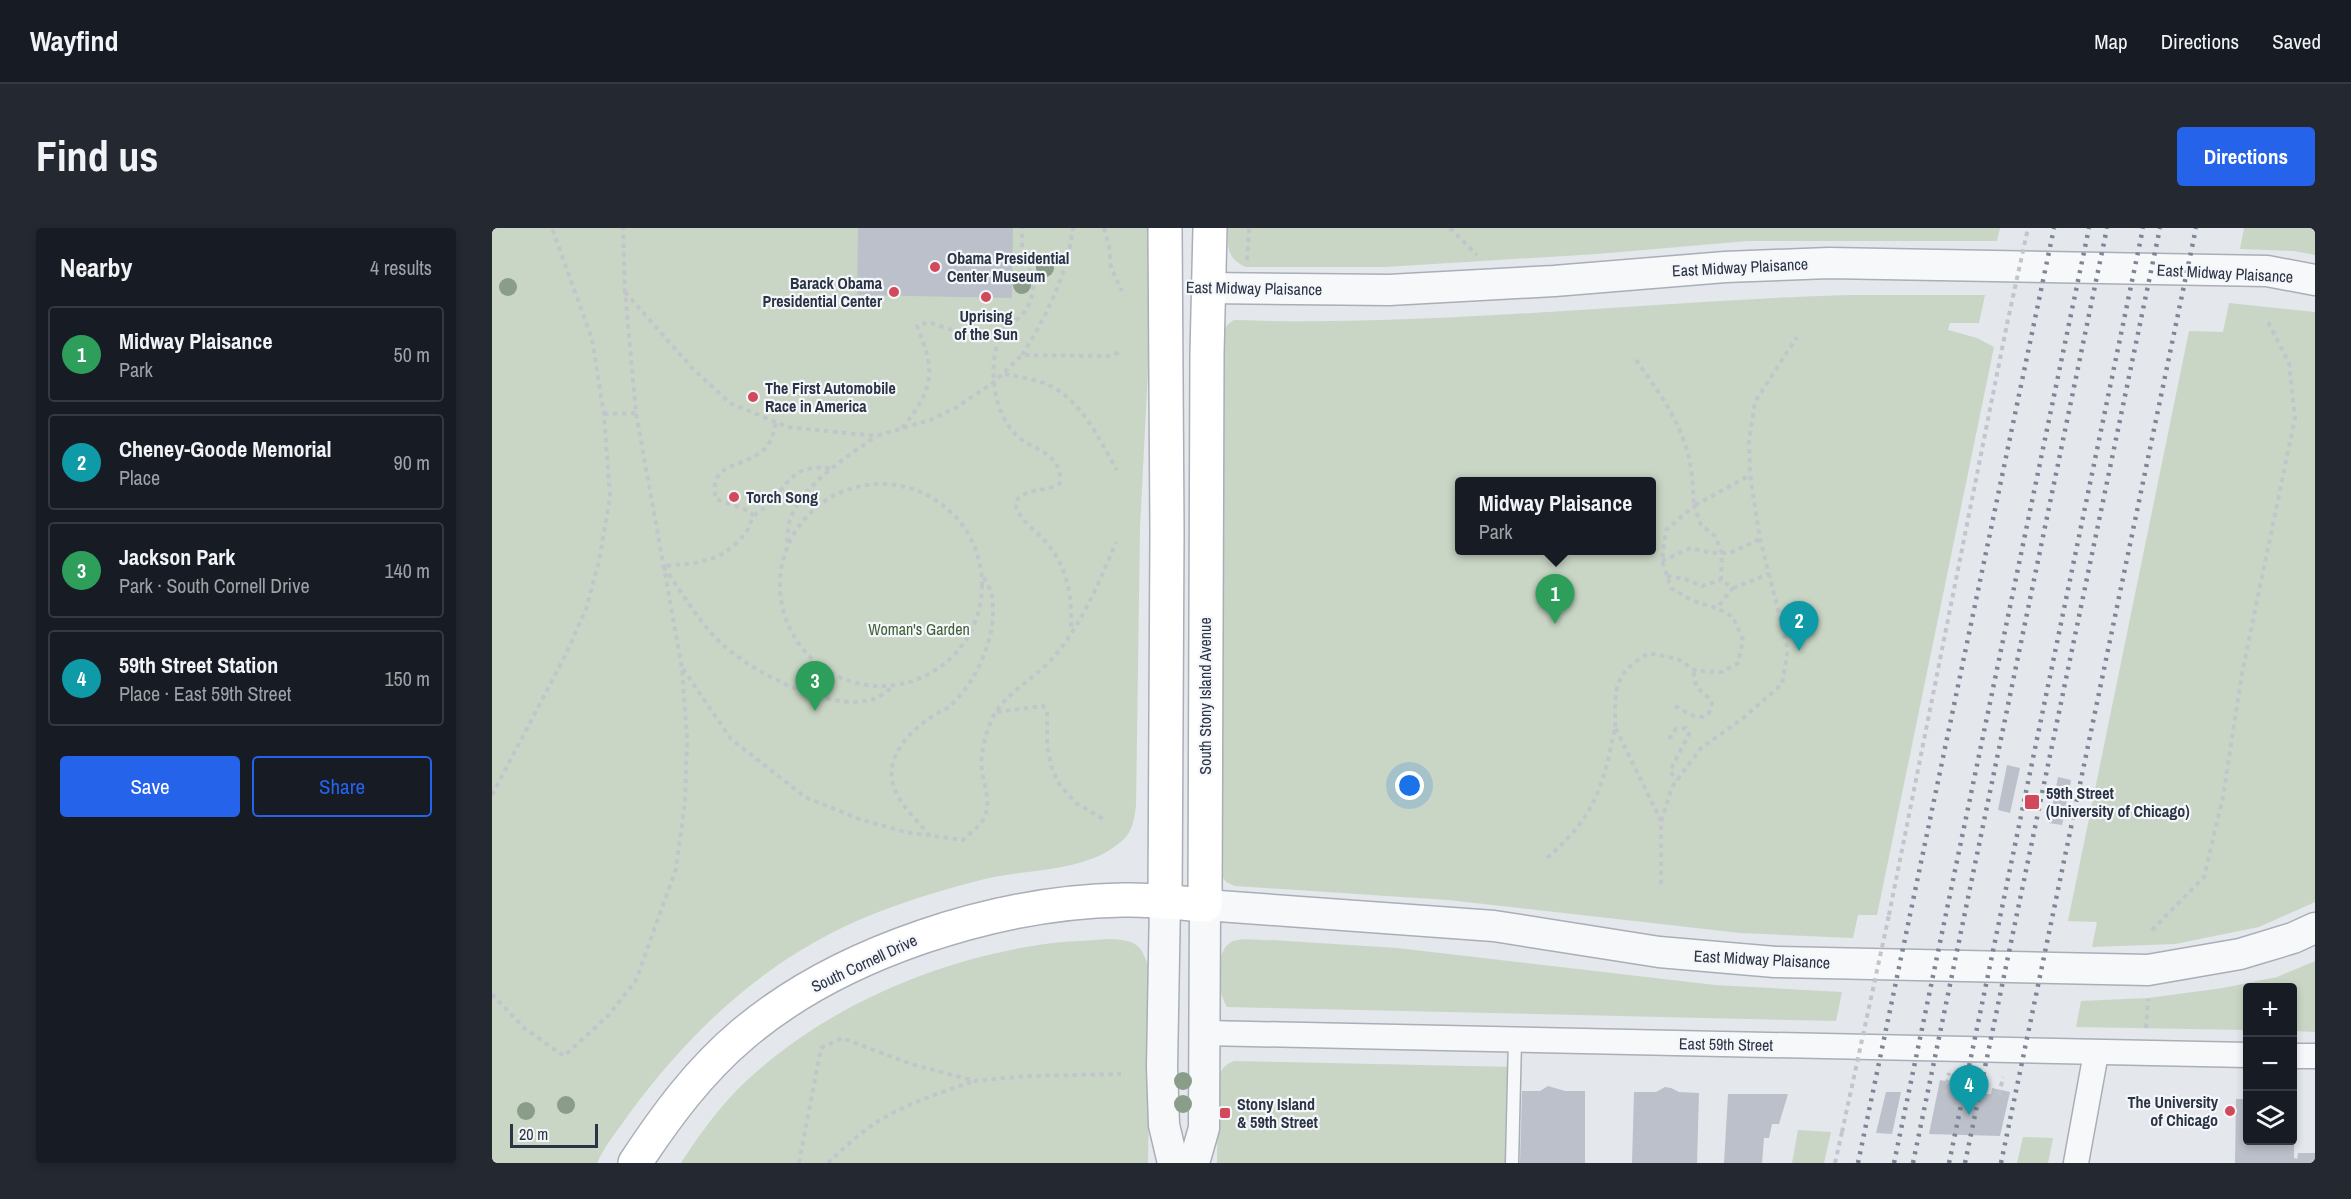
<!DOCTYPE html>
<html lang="en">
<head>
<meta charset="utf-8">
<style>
  body { margin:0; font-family:"Archivo Narrow",sans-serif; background:#242831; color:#f1f3f6 }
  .controls { position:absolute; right:18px; bottom:18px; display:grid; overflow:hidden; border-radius:6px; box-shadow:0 3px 9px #0003 }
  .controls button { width:54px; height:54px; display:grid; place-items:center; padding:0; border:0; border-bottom:2px solid #363941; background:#171b24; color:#f1f3f6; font:30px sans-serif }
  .scale { position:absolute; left:18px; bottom:15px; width:88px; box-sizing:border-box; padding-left:6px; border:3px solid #2b3445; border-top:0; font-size:16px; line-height:21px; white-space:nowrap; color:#2b3445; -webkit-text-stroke:4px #f4f6f9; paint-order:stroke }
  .you { position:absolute; left:918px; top:558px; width:21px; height:21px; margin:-15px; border:4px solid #fff; border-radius:50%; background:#1a73e8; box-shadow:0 0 0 9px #1a73e833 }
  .badge { display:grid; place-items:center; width:39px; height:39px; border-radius:50%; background:#2563eb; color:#fff; font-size:20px; font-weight:700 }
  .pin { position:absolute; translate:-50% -50px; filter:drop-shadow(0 2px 3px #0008) }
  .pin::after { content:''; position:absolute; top:32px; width:21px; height:18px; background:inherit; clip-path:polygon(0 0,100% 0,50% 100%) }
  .popup { position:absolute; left:963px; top:249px; width:201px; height:78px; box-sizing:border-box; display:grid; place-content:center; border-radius:6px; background:#171b24; filter:drop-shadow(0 2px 4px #0005); font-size:20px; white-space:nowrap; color:#9ea1a6 }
  .popup b { font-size:22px; color:#f1f3f6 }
  .popup::after { content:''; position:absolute; left:50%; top:100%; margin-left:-12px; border:12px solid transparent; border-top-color:#171b24 }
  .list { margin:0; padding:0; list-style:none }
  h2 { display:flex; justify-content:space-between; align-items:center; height:78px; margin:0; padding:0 24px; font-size:26px }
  h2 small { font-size:20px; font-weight:400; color:#9ea1a6 }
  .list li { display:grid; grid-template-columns:39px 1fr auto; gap:18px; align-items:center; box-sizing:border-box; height:96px; margin:0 12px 12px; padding:0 12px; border:2px solid #363941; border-radius:6px }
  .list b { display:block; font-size:22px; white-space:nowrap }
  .list p { margin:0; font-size:20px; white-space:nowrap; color:#9ea1a6 }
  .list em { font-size:20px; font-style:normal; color:#9ea1a6 }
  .actions { display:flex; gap:12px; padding:18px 24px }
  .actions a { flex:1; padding:14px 0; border:2px solid #2563eb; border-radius:6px; text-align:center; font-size:21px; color:#2563eb }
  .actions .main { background:#2563eb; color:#fff }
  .icon { flex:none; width:33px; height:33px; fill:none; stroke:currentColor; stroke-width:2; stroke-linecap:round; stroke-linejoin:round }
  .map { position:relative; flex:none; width:1823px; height:935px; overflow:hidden; border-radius:6px }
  header { display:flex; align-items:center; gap:36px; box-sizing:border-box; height:84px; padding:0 30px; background:#171b24; border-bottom:2px solid #363941 }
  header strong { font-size:28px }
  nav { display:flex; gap:33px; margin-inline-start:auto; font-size:21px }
  .intro { display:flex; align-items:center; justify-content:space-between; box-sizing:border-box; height:144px; padding:0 36px }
  h1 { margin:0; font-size:42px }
  .button { padding:15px 27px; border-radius:6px; background:#2563eb; color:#fff; font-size:21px; font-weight:700 }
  main { display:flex; gap:36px; padding:0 36px }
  aside { flex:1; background:#171b24; border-radius:6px; box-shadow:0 3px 9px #0003 }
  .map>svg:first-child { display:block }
  .green { fill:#c9d6c5; fill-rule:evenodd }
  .building { fill:#bbc0ca }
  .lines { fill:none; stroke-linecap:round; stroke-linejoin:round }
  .service-casing { stroke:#a9aeb7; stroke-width:15 }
  .minor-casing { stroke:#a9aeb7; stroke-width:27 }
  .tertiary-casing { stroke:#a9aeb7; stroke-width:33 }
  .secondary-casing { stroke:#a9aeb7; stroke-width:36 }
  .path { stroke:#c2c5cb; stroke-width:4; stroke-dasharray:4.5 4.5; stroke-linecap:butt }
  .service { stroke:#f7f8fa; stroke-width:12 }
  .minor { stroke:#f7f8fa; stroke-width:24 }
  .tertiary { stroke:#f7f8fa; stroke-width:30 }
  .secondary { stroke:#fff; stroke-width:33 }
  .rail { stroke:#7d8696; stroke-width:4.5; stroke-dasharray:3 6; stroke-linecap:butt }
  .path-bridge { stroke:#c2c5cb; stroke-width:4; stroke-dasharray:4.5 4.5; stroke-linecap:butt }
  .tree { fill:#899d89 }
  .poi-dot { fill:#d1495b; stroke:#f4f6f9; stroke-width:2 }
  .labels { text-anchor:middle; stroke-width:4.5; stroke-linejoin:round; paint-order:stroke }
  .poi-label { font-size:16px; font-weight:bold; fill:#2b3445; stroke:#f4f6f9; text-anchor:start }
  .street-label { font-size:16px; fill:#2b3445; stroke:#f4f6f9 }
  .park-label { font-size:16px; fill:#3f6138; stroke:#f4f6f9 }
</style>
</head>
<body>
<header>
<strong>Wayfind</strong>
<nav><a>Map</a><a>Directions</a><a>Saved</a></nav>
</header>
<div class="intro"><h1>Find us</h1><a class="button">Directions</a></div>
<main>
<aside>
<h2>Nearby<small>4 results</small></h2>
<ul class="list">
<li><span class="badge" style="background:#2e9e5b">1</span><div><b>Midway Plaisance</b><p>Park</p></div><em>50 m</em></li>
<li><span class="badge" style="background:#0f9aa8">2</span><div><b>Cheney-Goode Memorial</b><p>Place</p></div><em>90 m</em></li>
<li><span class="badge" style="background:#2e9e5b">3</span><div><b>Jackson Park</b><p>Park · South Cornell Drive</p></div><em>140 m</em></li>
<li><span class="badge" style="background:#0f9aa8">4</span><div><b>59th Street Station</b><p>Place · East 59th Street</p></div><em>150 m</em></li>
</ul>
<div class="actions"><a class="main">Save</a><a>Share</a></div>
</aside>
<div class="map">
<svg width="1823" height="935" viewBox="0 0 1823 935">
  <rect width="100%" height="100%" fill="#e4e7ec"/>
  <!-- green -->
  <g class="green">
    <path d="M0,0H659L656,143L648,300L644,578C642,591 641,603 631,612C595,645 538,640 493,651C434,666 376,684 323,714C249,755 187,818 137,886C126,902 113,917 105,935H0Z"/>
    <path d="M736,0H1508L1505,13H1256L1105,26L893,39H754C735,31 735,19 736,0Z"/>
    <polygon points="1752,0 1823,0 1823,27 1802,23 1748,21"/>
    <path d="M1357,67H1493L1487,95H1458L1456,102L1485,110L1502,119L1385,687H1366L1361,710L1248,705L956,672L743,658L734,654L730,648V126C730,112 728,99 742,92C947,99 1152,73 1357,67ZM967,254H1159V322H967Z"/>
    <polygon points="1737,75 1823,84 1823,674 1767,699 1683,716 1600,719 1605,694 1576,693 1697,103 1731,104"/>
    <path d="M614,711C647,712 650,716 659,748L656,935H189C205,910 223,885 244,863C326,781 445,730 560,715C578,713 596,713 614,711Z"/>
    <path d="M780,712L905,720L1223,757L1350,764L1344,793L735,779C725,764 721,722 741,713C752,709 769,713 780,712Z"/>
    <polygon points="1823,733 1823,804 1801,803 1800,760 1756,760 1755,802 1584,799 1589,773 1656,770 1731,760 1785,749"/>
    <path d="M742,833L1023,839L1020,935H725L726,852C728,842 732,837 742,833Z"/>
    <polygon points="1306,902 1339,904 1332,935 1300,935"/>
    <polygon points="1531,909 1561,910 1556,935 1525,935"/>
  </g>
  <!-- building -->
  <g class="building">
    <polygon points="366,0 521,0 520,70 365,67"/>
    <polygon points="1515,537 1528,540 1518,585 1506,582"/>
    <polygon points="1566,549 1579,552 1570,597 1557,595"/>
    <polygon points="1448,852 1465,855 1463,866 1499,866 1500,860 1518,864 1508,908 1437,906"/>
    <polygon points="1056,858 1073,863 1093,863 1093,935 1028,935 1030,863 1048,863"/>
    <polygon points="1173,859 1179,860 1187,864 1207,865 1205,935 1140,935 1142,864 1164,864"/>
    <polygon points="1394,864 1409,864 1400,906 1384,905"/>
    <polygon points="1236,866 1296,866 1287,896 1280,896 1277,910 1272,910 1270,935 1232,935"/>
    <polygon points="1744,871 1756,871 1756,912 1800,912 1800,872 1803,872 1802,930 1805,931 1806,925 1823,925 1823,935 1743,935"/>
  </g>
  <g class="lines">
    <!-- service casing -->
    <g class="service-casing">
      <polyline id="service" points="1020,935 1023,811"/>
    </g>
    <!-- minor casing -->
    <g class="minor-casing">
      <g id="minor">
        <polyline points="713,805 1756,827"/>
        <polyline points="1800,828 1823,828"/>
        <polyline points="1584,935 1604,825"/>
      </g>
    </g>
    <!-- tertiary casing -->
    <g class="tertiary-casing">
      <g id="tertiary">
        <polyline points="717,60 897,62 1062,53 1233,39 1337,35 1775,43 1823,52"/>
        <polyline points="673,674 670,839 672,897 681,935"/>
        <polyline points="702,935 712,900 713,677 1002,698 1167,724 1283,734 1656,742 1748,726 1801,710 1823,700"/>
      </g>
    </g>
    <!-- secondary casing -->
    <g class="secondary-casing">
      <g id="secondary">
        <polyline points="673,0 675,304 673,674"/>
        <path d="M143,935C174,888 207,843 251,806C348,724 504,674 631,672C658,671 686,675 713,677L715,126L718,0"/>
      </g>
    </g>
    <!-- path -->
    <g class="path">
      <polyline points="612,0 617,18 619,40 630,63"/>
      <polyline points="958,0 985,27"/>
      <polyline points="755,32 757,0"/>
      <polyline points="133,64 201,141 238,175 295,199 384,208 438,192 465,179 502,154 530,127 619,128 627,124"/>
      <path d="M511,102C495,133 499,181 524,207C542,224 570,223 568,255C553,265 534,259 523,274C525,291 544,302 554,314C577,341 580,370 579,403"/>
      <path d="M530,127C555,87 575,47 581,0"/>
      <path d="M1144,132C1168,166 1193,199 1199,241C1201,253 1201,266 1202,278L1258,247"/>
      <path d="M513,146C531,150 552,152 567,163C594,181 609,215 625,242"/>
      <polyline points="112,186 144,185"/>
      <path d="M410,200C442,161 444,144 425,98L436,94L463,103L498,105L511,102L528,89L535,81L540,68L542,54L530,19V0"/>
      <path d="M338,240C304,237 299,250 279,274C274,280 266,283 262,288C259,291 258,297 256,301C250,311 240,320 230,326C213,336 190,336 171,338C188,361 203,388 223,409C252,441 338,486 382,471C388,469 395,463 401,459"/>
      <circle cx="389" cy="357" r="101"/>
      <path d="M262,288C253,278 237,277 224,271C215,234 251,240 270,223C279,216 282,205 284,194"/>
      <path d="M295,314C296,307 296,298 298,291C314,253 353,231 384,208"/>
      <polyline points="1170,333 1199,320 1219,325 1238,325 1268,311"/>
      <polyline points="1175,348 1193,351 1210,358 1229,352"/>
      <polyline points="1241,360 1277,346"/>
      <path d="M191,441L239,511L313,569L367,591L413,604L471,612C478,605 490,597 493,588C499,573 492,558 490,543C488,527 493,508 499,493C511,466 540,453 560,431C589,398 607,355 624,314"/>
      <path d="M1183,478L1202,488L1211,489L1217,485L1220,475C1209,457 1204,469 1201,441"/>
      <polyline points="505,484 551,478 555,482 555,518 560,541 568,557 584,575 613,592"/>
      <path d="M1123,499C1123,460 1121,446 1157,425L1186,431L1204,443L1230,444L1246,435L1251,412L1241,389L1225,380L1201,373L1179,360L1170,333L1174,302L1202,278L1209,297L1223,308L1230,325L1229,352L1241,360L1225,380"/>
      <polyline points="1177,511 1184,501 1194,500 1197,506 1178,543 1185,552"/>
      <polyline points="0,567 73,428 94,381 107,333 118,269 112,186 100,111 60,0"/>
      <path d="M438,608C424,591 404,574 400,552C396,527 417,505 435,492C443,486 452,483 459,477C486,452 506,406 500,368C499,362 494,354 491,347"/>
      <path d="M1055,630C1103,588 1111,560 1123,499L1169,593"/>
      <polyline points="1169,656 1169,594 1180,559 1209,520 1250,491 1290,456 1296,421 1268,311 1258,247 1257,213 1263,174 1305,109"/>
      <polyline points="1397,687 1515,96"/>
      <polyline points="1660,702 1712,649 1731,569 1750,445 1803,190 1797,135 1775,92"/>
      <polyline points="0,766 32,800 72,828 117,787 144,752 184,641 193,573 195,511 190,440 144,185 133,63 131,0"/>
      <polyline points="1654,800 1656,771"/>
      <polyline points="1453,865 1457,845"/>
      <polyline points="1507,867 1511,849"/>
      <polyline points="307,935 329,820 350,810 419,836 483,853 535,848 629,846"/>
      <path d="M336,935C354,918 373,900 395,888C422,873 453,863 482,853"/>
      <polyline points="1343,935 1350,904"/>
    </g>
    <!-- service -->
    <use href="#service" class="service"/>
    <!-- minor -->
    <use href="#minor" class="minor"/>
    <!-- tertiary -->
    <use href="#tertiary" class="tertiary"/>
    <!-- secondary -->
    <use href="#secondary" class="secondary"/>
    <!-- rail -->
    <g class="rail">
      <polyline points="1366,935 1562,0"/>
      <polyline points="1402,935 1597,0"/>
      <polyline points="1421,935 1615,0"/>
      <polyline points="1457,935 1651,0"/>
      <polyline points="1473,935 1668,0"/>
      <polyline points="1509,935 1704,0"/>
    </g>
    <!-- path-bridge -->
    <g class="path-bridge">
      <polyline points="1515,96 1536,0"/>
      <polyline points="1350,904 1397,687"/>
    </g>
  </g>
  <!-- trees -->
  <g class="tree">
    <circle cx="553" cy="40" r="9"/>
    <circle cx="530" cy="57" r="9"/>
    <circle cx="16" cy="59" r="9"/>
    <circle cx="691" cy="853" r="9"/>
    <circle cx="691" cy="876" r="9"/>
    <circle cx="74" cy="877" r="9"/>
    <circle cx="34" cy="883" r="9"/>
  </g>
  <!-- markers -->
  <g class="poi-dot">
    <circle cx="443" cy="39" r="6"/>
    <circle cx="402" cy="64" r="6"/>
    <circle cx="494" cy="69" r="6"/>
    <circle cx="261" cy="169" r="6"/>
    <circle cx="242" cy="269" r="6"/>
    <rect x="1532" y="566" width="16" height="16" rx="3"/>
    <circle cx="1738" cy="883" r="6"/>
    <rect x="727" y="879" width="12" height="12" rx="3"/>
  </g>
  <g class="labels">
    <!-- poi labels -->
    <g class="poi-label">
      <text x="455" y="36">Obama Presidential<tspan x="455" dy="18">Center Museum</tspan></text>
      <text x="390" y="61" text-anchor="end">Barack Obama<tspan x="390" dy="18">Presidential Center</tspan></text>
      <text x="494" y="94" text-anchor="middle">Uprising<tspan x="494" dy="18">of the Sun</tspan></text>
      <text x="273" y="166">The First Automobile<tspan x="273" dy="18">Race in America</tspan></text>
      <text x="254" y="275">Torch Song</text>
      <text x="1554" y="571">59th Street<tspan x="1554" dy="18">(University of Chicago)</tspan></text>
      <text x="1726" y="880" text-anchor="end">The University<tspan x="1726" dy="18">of Chicago</tspan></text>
      <text x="745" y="882">Stony Island<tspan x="745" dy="18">&amp; 59th Street</tspan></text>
    </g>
    <!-- street labels -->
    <g class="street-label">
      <text transform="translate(1248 39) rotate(-3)" y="6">East Midway Plaisance</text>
      <text transform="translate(1733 45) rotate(3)" y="6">East Midway Plaisance</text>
      <text transform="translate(762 60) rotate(1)" y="6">East Midway Plaisance</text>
      <text transform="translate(713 468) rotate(-90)" y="6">South Stony Island Avenue</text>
      <text transform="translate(1270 731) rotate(3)" y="6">East Midway Plaisance</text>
      <text transform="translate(372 735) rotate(-25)" y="6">South Cornell Drive</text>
      <text transform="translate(1234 816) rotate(1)" y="6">East 59th Street</text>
    </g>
    <!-- park labels -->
    <g class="park-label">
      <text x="427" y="407">Woman's Garden</text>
    </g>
  </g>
</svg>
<div class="controls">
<button>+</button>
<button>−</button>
<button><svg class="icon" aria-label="layers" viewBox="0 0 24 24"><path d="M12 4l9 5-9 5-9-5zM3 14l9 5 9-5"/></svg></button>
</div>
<div class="scale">20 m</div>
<div class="you"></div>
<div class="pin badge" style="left:1063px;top:396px;background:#2e9e5b">1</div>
<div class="popup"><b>Midway Plaisance</b>Park</div>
<div class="pin badge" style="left:1307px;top:423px;background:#0f9aa8">2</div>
<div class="pin badge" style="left:323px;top:483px;background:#2e9e5b">3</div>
<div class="pin badge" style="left:1477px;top:887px;background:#0f9aa8">4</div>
</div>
</main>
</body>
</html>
